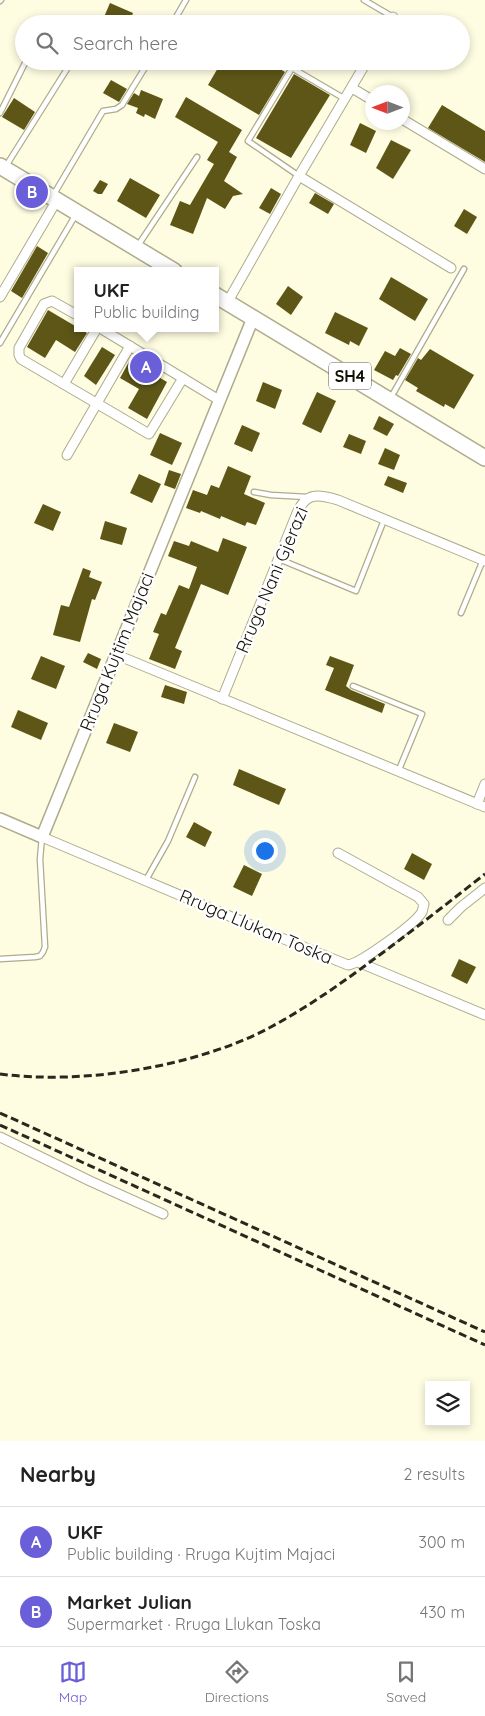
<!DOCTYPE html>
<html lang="en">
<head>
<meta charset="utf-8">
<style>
  body { margin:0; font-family:Quicksand,sans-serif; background:#f6f6f6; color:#222 }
  .controls { position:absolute; right:15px; bottom:15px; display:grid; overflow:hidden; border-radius:0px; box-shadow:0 2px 8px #0003 }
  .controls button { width:45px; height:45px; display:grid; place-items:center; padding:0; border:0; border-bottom:1px solid #e0e0e0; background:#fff; color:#222; font:25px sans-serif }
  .compass { position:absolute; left:365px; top:85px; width:45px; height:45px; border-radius:50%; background:#fff; box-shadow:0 2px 8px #0003; rotate:270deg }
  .you { position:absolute; left:264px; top:850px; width:18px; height:18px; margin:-12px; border:4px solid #fff; border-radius:50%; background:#1a73e8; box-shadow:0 0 0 8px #1a73e833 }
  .badge { display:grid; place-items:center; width:32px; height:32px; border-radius:50%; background:#6b5fd9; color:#fff; font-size:16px; font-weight:700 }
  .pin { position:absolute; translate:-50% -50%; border:2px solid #fff; box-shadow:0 1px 5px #0006 }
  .popup { position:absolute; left:74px; top:267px; width:145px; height:65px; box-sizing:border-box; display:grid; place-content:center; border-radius:0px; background:#fff; filter:drop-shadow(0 1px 4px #0005); font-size:16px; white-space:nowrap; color:#767676 }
  .popup b { font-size:19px; color:#222 }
  .popup::after { content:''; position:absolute; left:50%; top:100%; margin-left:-10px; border:10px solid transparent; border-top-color:#fff }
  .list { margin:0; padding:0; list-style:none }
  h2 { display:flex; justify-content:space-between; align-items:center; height:65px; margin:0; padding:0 20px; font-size:21px }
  h2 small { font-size:16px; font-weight:400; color:#767676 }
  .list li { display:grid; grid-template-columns:32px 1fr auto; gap:15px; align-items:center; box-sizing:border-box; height:70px; padding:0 20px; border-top:1px solid #e0e0e0 }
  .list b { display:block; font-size:19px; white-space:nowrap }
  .list p { margin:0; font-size:16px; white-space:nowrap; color:#767676 }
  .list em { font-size:16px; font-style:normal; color:#767676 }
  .icon { flex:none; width:28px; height:28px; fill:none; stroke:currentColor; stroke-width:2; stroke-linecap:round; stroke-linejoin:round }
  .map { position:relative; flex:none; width:485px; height:1441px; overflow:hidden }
  .search { position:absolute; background:#fff; box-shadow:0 2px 8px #0003; left:15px; right:15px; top:15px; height:55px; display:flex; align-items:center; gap:12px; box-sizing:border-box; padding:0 18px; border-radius:28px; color:#767676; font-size:19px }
  .sheet { height:205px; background:#fff }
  nav { display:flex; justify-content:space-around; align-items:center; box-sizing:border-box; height:70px; border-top:1px solid #e0e0e0; background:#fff; font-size:14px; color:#767676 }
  nav a { display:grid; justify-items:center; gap:2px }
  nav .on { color:#6b5fd9 }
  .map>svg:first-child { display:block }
  .building { fill:#5d5617 }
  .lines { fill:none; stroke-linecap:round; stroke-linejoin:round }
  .service-casing { stroke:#aeac8c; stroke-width:7 }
  .minor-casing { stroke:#aeac8c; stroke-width:11 }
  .tertiary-casing { stroke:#aeac8c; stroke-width:14 }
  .primary-casing { stroke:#aeac8c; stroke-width:18 }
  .service { stroke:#fff; stroke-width:4.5 }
  .minor { stroke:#fff; stroke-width:9 }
  .tertiary { stroke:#fff; stroke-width:11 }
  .primary { stroke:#fff; stroke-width:15 }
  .rail { stroke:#29281c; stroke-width:3; stroke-dasharray:8 4; stroke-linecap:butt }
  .labels { text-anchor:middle; stroke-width:5; stroke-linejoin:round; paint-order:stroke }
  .shield { fill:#fff; stroke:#585750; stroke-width:1 }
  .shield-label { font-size:16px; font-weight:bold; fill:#100f05 }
  .street-label { font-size:18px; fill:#100f05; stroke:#fff }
</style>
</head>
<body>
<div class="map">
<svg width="485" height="1441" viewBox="0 0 485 1441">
  <rect width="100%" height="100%" fill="#fefce1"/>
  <!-- building -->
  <g class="building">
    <polygon points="110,3 133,13 129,24 101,24"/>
    <polygon points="222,61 267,61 285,72 259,115 208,85"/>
    <polygon points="294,74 330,95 291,158 256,138"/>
    <polygon points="111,80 127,89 119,102 103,93"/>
    <polygon points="141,90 163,99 155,119 145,114 144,117 136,113 138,108 127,104 134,93 139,96"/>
    <polygon points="186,97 242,130 229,152 237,157 224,181 243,194 233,196 225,209 207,198 193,234 170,225 180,201 190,205 214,164 207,160 218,142 175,117"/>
    <polygon points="14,98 35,112 24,130 2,117"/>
    <polygon points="442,105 485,131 485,162 428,128"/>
    <polygon points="360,123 376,131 366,153 350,145"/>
    <polygon points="391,140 411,150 393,179 376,168"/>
    <polygon points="130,178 160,195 146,218 117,201"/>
    <polygon points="100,180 108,184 102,194 98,194 93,191"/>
    <polygon points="271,188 281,194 270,214 259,208"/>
    <polygon points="315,193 334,204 328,214 309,203"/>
    <polygon points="464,209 477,217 467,234 454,226"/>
    <polygon points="37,246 48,253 22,298 11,291"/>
    <polygon points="391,277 428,299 415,321 379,299"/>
    <polygon points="288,286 303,297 291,315 276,304"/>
    <polygon points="48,310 87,333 75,352 56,340 45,358 27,347"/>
    <polygon points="335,312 368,328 359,346 350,341 349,345 325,333"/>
    <polygon points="102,347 115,355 96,385 84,376"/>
    <polygon points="400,348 411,354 398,376 396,375 393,380 374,370 385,351 395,356"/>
    <polygon points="430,349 474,375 454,409 445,404 444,407 416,391 418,388 405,380 418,358 421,360"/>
    <polygon points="130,360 167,382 147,419 128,408 139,389 120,378"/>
    <polygon points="263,382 282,390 275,409 256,401"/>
    <polygon points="317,392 336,401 321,433 302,424"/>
    <polygon points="379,416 394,424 387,436 373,429"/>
    <polygon points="242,425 260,433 252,452 234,444"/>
    <polygon points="160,433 182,443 172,465 150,455"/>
    <polygon points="349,434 366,441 361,454 343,447"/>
    <polygon points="385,448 400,455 394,470 378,464"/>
    <polygon points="228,466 251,476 244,494 265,503 256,525 247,522 245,526 221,516 220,519 201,511 200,513 186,508 193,490 207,495 211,485 219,488"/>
    <polygon points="169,470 181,474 175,489 164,485"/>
    <polygon points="139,474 161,484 152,503 130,493"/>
    <polygon points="388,476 407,483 403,493 384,485"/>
    <polygon points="43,504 61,512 53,531 34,523"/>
    <polygon points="105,521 127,528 122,545 100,539"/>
    <polygon points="223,538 247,547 228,595 201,584 175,648 182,651 175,669 149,659 159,634 153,632 161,613 166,615 179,585 189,589 197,567 168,556 174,541 189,546 191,541 218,552"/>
    <polygon points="83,568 91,571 89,577 102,582 95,600 92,599 80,642 53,635 61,605 69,607"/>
    <polygon points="88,653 101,659 97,669 83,662"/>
    <polygon points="41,656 65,666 56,689 31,679"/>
    <polygon points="330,656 354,665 346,686 351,690 385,704 382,713 325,690 334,668 326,665"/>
    <polygon points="165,685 187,692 184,704 161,697"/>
    <polygon points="18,710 48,723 41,740 11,727"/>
    <polygon points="114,723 138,732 130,752 106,743"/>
    <polygon points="239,769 286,789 279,805 233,785"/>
    <polygon points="194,822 212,832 205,847 186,837"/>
    <polygon points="412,853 432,864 424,880 404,869"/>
    <polygon points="244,865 262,874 252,896 233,887"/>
    <polygon points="459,959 476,967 467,984 451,976"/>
  </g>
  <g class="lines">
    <!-- service casing -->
    <g class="service-casing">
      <g id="service">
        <polyline points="364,0 393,17"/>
        <polyline points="0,1 1,0"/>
        <polyline points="225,22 228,24"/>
        <polyline points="172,24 186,0"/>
        <polyline points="282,61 292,68 248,141 299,176"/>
        <polyline points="292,68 345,99"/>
        <polyline points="0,113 26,61"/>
        <polyline points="6,166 72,61"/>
        <polyline points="54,194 103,111 116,109 122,105 149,61"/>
        <polyline points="137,247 197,157"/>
        <polyline points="0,343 75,216"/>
        <polyline points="390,399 464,269"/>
        <polyline points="254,492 271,495 307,497"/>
        <polyline points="279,559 356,591 384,520"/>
        <polyline points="461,613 483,560"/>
        <polyline points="353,686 422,714 398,772"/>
        <polyline points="146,880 168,841 195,777"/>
        <polyline points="0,959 35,957 40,956 43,952 45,947 40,859 42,837"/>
      </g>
    </g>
    <!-- minor casing -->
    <g class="minor-casing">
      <g id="minor">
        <polyline points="390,24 393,17"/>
        <polyline points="352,88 372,100"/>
        <polyline points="402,119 485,169"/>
        <polyline points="299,176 451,268"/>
        <polyline points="0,297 57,200"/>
        <polyline points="227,303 299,176 367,61"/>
        <polyline points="77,315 52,301 44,304 19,348 19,355 21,359 149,434 183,378"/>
        <polyline points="100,328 219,400"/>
        <polyline points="64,384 97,328"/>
        <polyline points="67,455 130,346"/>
        <polyline points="117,655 485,807"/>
        <path d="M222,699L297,513C306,492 318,494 338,500L485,561"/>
        <polyline points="477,804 485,784"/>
        <path d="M42,837L279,937L348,965C361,963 415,924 422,912C423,909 423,907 424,904L418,897L338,853"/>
        <polyline points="448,920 461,907 485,888"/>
        <polyline points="358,962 485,1015"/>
        <polyline points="0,1137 90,1181 163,1214"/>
      </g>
    </g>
    <!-- tertiary casing -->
    <g class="tertiary-casing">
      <polyline id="tertiary" points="0,819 42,837 253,318"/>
    </g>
    <!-- primary casing -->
    <g class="primary-casing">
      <g id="primary">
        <polyline points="0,166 174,271"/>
        <polyline points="215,295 485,458"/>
      </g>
    </g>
    <!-- service -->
    <use href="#service" class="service"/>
    <!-- minor -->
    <use href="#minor" class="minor"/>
    <!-- tertiary -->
    <use href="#tertiary" class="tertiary"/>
    <!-- primary -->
    <use href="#primary" class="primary"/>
    <!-- rail -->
    <g class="rail">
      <path d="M0,1074C83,1085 195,1067 269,1028C312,1005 350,977 389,948C421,924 453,899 485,874"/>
      <polyline points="0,1113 485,1332"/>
      <polyline points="0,1125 485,1345"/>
    </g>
  </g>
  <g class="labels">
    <!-- shield labels -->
    <rect class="shield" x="329" y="362.5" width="42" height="27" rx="4"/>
    <g class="shield-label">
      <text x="350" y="382">SH4</text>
    </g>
    <!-- street labels -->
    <g class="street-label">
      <text transform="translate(272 580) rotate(-67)" y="6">Rruga Nani Gjerazi</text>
      <text transform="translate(117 652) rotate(-68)" y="6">Rruga Kujtim Majaci</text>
      <text transform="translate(256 927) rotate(23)" y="6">Rruga Llukan Toska</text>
    </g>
  </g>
</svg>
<div class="controls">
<button><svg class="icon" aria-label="layers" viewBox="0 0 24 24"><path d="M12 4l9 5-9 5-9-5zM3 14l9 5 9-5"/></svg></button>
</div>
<svg class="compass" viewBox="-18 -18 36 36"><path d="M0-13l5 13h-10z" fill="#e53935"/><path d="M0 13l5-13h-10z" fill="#767676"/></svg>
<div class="you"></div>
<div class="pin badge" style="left:146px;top:367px">A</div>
<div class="popup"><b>UKF</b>Public building</div>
<div class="pin badge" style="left:32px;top:192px">B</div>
<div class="search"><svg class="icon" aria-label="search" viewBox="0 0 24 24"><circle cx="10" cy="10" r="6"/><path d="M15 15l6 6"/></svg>Search here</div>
</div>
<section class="sheet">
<h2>Nearby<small>2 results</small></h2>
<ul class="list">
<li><span class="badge">A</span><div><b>UKF</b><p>Public building · Rruga Kujtim Majaci</p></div><em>300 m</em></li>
<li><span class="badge">B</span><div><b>Market Julian</b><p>Supermarket · Rruga Llukan Toska</p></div><em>430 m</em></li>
</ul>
</section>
<nav>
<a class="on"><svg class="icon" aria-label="map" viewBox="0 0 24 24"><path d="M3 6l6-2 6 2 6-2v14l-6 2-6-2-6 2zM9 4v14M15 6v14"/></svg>Map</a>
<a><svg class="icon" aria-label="directions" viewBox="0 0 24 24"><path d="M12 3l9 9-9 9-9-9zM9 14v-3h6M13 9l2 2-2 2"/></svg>Directions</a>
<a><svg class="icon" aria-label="saved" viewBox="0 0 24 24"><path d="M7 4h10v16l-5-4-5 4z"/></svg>Saved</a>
</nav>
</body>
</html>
